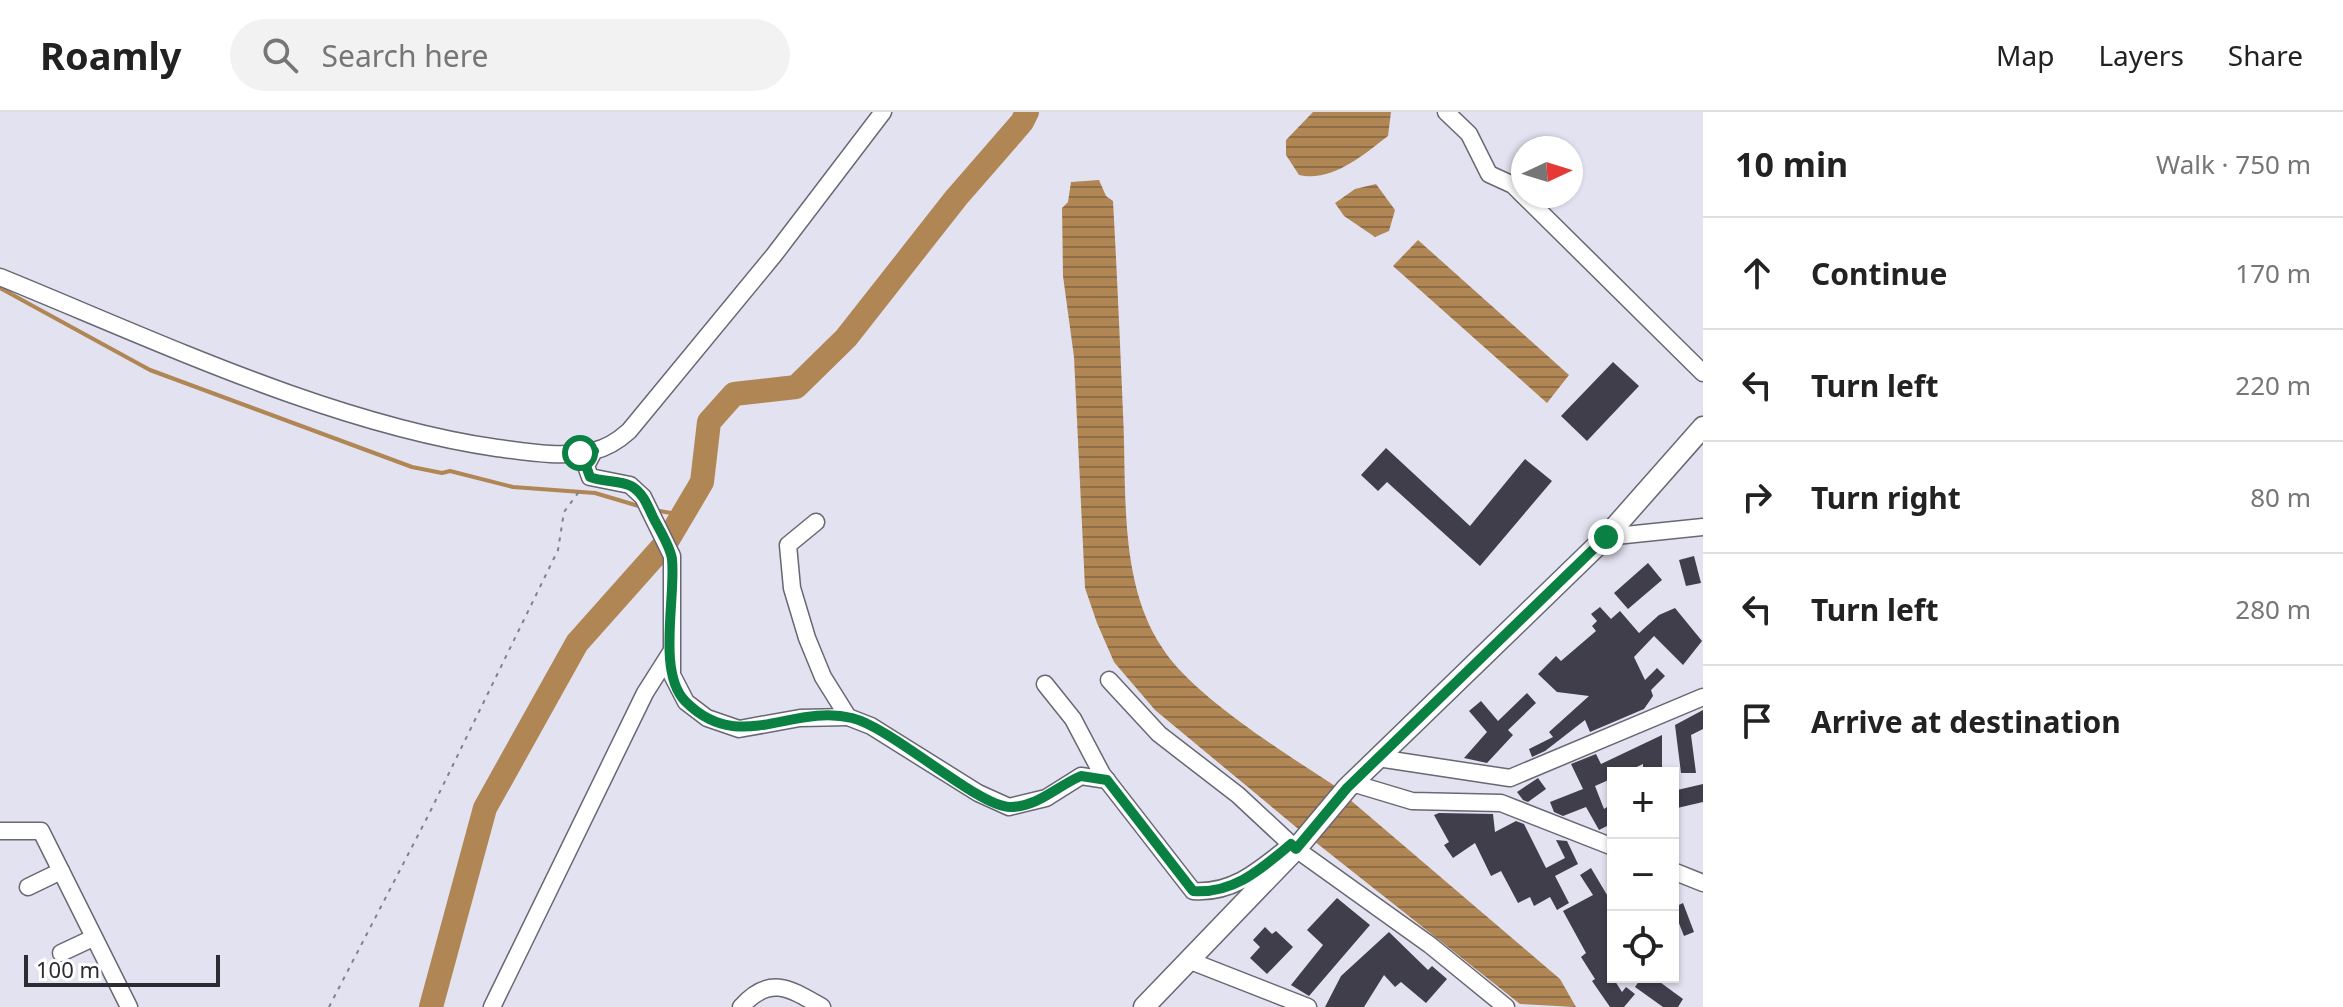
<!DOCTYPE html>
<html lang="en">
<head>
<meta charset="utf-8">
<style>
  body { margin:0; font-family:"Noto Sans",sans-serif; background:#f2f2f2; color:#222 }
  .controls { position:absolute; right:24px; bottom:24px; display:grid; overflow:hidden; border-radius:0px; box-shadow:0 2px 6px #0004 }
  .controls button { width:72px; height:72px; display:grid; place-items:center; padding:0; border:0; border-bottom:2px solid #e0e0e0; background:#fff; color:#222; font:40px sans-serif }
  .compass { position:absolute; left:1511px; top:24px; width:72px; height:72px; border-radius:50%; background:#fff; box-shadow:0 2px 6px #0004; rotate:86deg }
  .scale { position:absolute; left:24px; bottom:20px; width:196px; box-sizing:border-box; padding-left:8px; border:4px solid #2c2c32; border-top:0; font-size:22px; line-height:28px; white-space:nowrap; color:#2c2c32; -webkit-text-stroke:6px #fff; paint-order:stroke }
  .stop { position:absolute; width:24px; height:24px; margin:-18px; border:6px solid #0b8043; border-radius:50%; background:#fff }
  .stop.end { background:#0b8043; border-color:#fff; box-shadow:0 2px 8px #0008 }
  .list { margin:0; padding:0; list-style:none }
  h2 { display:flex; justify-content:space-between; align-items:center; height:104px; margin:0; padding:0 32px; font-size:34px }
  h2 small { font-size:26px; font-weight:400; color:#767676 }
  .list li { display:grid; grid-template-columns:52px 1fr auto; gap:24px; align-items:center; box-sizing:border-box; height:112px; padding:0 32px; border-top:2px solid #e0e0e0 }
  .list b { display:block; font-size:30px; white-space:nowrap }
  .list em { font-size:26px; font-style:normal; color:#767676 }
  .icon { flex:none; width:44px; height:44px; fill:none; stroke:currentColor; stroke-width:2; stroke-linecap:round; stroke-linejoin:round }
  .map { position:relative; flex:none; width:1703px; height:895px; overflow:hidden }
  header { display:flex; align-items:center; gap:48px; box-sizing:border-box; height:112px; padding:0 40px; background:#fff; border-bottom:2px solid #e0e0e0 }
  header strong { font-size:38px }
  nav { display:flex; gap:44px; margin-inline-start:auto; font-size:28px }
  .search { width:560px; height:72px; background:#f2f2f2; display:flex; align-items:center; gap:20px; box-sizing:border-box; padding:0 28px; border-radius:44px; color:#767676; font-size:30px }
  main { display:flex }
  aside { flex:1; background:#fff }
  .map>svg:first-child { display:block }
  .water { fill:url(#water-rules) }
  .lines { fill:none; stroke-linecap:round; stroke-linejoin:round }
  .stream { stroke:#b08655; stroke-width:4 }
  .river { stroke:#b08655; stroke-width:24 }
  .building { fill:#403e4a }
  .minor-casing { stroke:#696774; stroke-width:19 }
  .major-casing { stroke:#696774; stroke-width:23 }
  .path { stroke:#82818b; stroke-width:2; stroke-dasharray:4 6; stroke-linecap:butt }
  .minor { stroke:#fff; stroke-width:16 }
  .major { stroke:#fff; stroke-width:20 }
  .route { stroke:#0b8043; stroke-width:10 }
</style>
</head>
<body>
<header>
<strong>Roamly</strong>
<div class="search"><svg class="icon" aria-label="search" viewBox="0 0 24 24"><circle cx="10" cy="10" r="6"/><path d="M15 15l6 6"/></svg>Search here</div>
<nav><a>Map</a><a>Layers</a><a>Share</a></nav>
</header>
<main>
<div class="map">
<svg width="1703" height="895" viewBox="0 0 1703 895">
  <defs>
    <pattern id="water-rules" width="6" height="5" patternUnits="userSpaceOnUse" patternTransform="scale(2)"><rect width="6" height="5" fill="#b08655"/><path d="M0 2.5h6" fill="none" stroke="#8f6e47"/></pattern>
  </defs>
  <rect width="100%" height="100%" fill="#e3e2f1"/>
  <!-- water -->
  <g class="water">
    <path d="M1313,0H1391L1388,24C1362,44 1332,70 1299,63L1286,43V28Z"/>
    <path d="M1099,68L1106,84L1113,89C1117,160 1120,231 1123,301C1127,378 1118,471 1163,537C1195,586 1288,643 1338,676L1302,720L1155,598L1114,550L1097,511L1085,476L1074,245L1063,164L1062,96L1068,90L1071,70Z"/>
    <polygon points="1376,72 1395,98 1389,119 1375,125 1344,104 1335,91 1355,77"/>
    <polygon points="1418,128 1569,263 1547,291 1393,154"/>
    <polygon points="1348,686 1560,867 1576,895 1520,892 1314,729"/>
  </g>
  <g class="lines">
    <!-- stream -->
    <g class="stream">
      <polyline points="0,176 150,258 412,355 442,361 450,359 513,375 595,381 642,395"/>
      <polyline points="654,398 682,403"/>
    </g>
    <!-- river -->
    <polyline class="river" points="431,895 485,696 577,531 666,431 702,370 709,310 734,282 796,275 846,226 956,86 1022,10 1027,0"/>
  </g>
  <!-- building -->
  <g class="building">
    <polygon points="1613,250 1639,274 1587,329 1561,304"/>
    <polygon points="1386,336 1470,414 1525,347 1552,369 1480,454 1387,370 1378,379 1361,363"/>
    <polygon points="1694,444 1701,471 1686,474 1679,448"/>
    <polygon points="1648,451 1662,468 1628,497 1614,481"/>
    <polygon points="1600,495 1611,507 1620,499 1639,521 1659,503 1675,496 1702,529 1683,553 1654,524 1634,545 1645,568 1657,556 1665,564 1651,578 1653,584 1644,597 1590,620 1585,608 1545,639 1532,645 1529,637 1553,625 1549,620 1589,584 1557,580 1538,562 1556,544 1561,549 1596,519 1592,514 1597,509 1591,502"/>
    <polygon points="1527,581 1536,591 1508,618 1513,623 1487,651 1464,646 1487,620 1469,599 1481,589 1498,609"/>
    <polygon points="1703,598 1703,617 1691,623 1696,661 1681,661 1675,613"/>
    <polygon points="1662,623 1662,661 1643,661 1643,652 1624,661 1613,661 1613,666 1595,674 1604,697 1613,691 1613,711 1599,718 1586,695 1563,704 1554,700 1550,690 1583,677 1571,652 1596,642 1601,652"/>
    <polygon points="1538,666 1546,677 1528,690 1523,688 1517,680"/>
    <polygon points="1703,672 1703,690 1673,697 1673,679"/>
    <polygon points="1439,701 1493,702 1495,720 1516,709 1524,712 1546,756 1565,746 1556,728 1567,729 1578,752 1555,764 1569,791 1557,798 1550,785 1534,794 1530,785 1518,791 1501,759 1491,764 1475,731 1453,746 1444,733 1449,730 1434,703"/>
    <polygon points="1591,756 1613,793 1613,866 1622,880 1626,875 1635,882 1624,895 1610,895 1592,869 1595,867 1581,845 1586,841 1563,799 1593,783 1580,763"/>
    <polygon points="1337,786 1370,813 1309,884 1291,873 1323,833 1307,818"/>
    <polygon points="1683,791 1694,820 1684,824 1673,796"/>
    <polygon points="1265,815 1272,822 1276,819 1293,835 1267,862 1250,846 1260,835 1253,828"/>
    <polygon points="1389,820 1428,858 1432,854 1447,867 1426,891 1401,870 1395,875 1384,863 1364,895 1325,895 1341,864"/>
    <polygon points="1642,865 1653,865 1683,887 1678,895 1663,895 1635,875"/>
  </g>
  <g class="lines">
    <!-- minor casing -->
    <g class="minor-casing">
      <g id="minor">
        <polyline points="1446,0 1469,22 1489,62 1513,73 1523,83"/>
        <polyline points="1524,84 1703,261"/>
        <path d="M0,165C155,228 331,312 497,336C528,340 561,346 593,339C607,336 619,328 629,319L774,143L883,0"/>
        <polyline points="594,339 586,354 590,365 630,373 643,385 672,444 672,563 686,590 707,606 739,617 800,606 848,605"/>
        <polyline points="816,410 788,433 792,476 807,526 823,565 848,605 871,614 978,681 1009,695 1046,686 1081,664 1107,668"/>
        <polyline points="1606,425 1703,415"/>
        <polyline points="1109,568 1159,622 1238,683 1296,737 1430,833 1506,895"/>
        <path d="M1045,572L1073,607L1102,662L1193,779C1232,782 1258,759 1287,736"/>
        <polyline points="1378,646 1510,666 1703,585"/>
        <polyline points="1352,671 1412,689 1501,691 1613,735"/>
        <polyline points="0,719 41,719 129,895"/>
        <polyline points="1673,759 1703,771"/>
        <polyline points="28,775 61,759"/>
        <polyline points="61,841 93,826"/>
        <polyline points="1188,848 1308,895"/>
        <polyline points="492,895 645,581 671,540"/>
        <path d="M741,895C770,862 791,877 822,895"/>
      </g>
    </g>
    <!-- major casing -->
    <g class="major-casing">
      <polyline id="major" points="1144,895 1296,737 1347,676 1606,425 1703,315"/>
    </g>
    <!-- path -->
    <polyline class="path" points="329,895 429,702 558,438 564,400 581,377"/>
    <!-- minor -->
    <use href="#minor" class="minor"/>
    <!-- major -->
    <use href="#major" class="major"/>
  </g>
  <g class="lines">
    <!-- route -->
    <path class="route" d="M580,341L594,339L586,354L590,365C602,370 619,368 631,374C642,380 647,392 652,403C658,416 670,433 672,447C676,485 657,560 685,589C739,644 791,591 852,606C893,616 978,695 1010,695C1038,695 1057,674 1081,664L1107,668L1193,779C1234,782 1261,757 1291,732L1296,737L1347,676L1606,425"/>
  </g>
</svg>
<div class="controls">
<button>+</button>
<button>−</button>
<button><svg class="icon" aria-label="locate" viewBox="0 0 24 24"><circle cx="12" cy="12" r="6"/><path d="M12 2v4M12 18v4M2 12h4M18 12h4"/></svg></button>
</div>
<svg class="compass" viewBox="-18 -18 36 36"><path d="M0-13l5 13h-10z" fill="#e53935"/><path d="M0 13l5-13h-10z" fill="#767676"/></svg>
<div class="scale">100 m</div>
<div class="stop" style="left:580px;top:341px"></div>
<div class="stop end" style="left:1606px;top:425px"></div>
</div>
<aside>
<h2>10 min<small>Walk · 750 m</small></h2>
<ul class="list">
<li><svg class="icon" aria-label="ahead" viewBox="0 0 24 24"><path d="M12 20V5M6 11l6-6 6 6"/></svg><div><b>Continue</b></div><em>170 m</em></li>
<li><svg class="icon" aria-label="left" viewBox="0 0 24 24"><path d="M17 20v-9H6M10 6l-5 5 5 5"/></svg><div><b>Turn left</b></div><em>220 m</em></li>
<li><svg class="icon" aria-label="right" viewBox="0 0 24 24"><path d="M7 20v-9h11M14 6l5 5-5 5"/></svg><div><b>Turn right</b></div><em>80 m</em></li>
<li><svg class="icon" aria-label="left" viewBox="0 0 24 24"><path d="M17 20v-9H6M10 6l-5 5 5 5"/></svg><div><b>Turn left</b></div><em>280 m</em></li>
<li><svg class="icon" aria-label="arrive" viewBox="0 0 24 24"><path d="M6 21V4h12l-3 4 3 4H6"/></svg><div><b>Arrive at destination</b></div></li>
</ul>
</aside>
</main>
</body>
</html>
